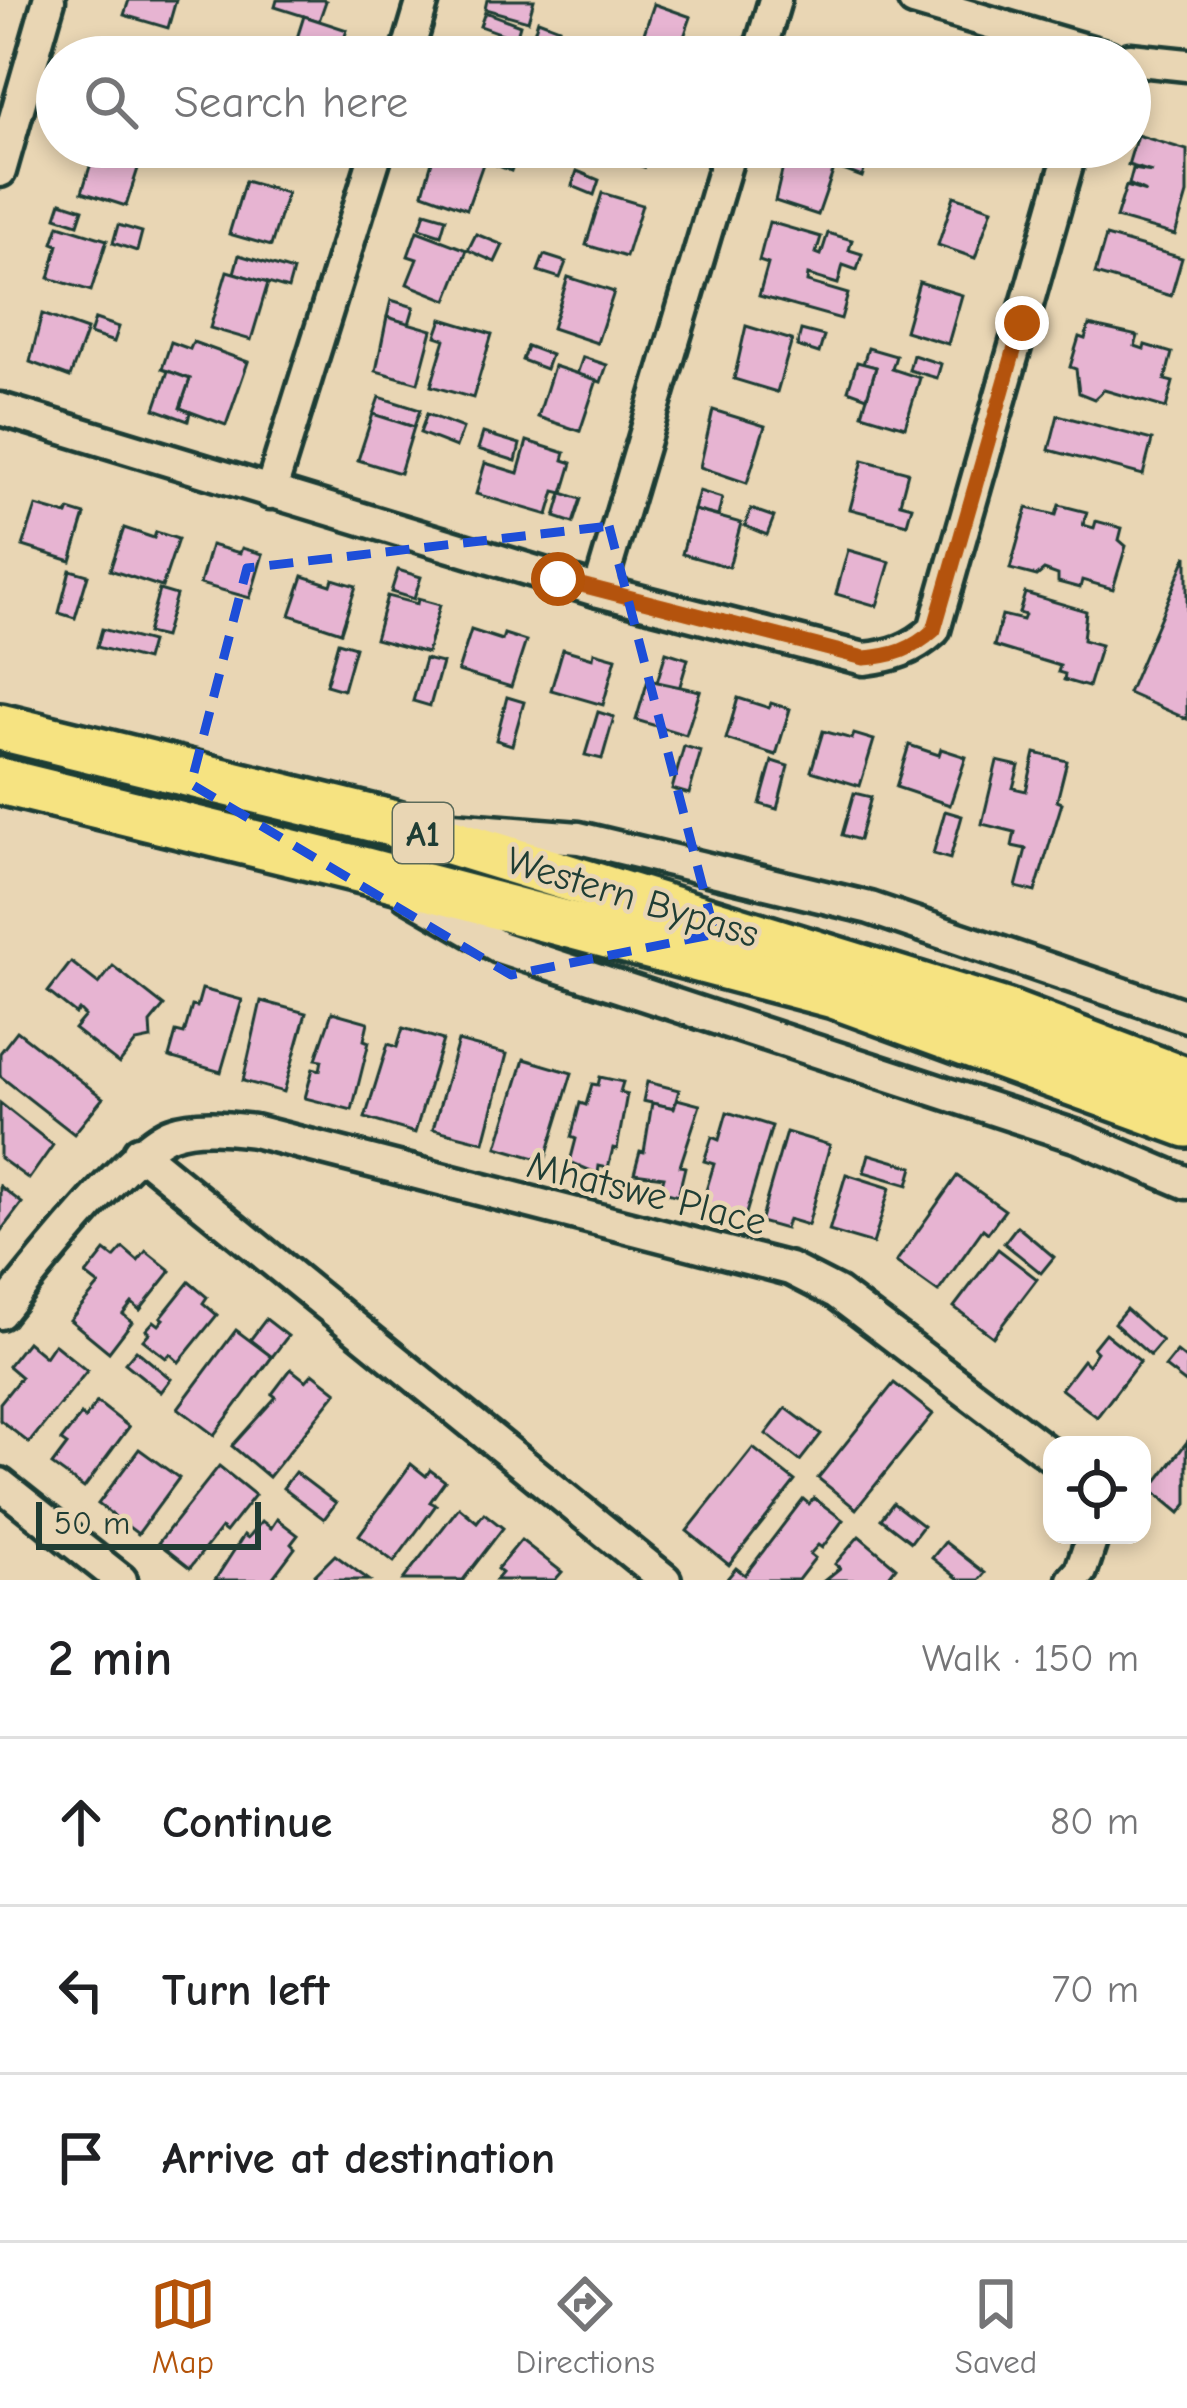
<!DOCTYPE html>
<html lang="en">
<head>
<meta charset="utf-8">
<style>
  body { margin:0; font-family:"Comic Neue",sans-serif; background:#f2f2f2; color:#202124 }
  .controls { position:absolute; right:36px; bottom:36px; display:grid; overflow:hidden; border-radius:24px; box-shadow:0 6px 18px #0003 }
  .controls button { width:108px; height:108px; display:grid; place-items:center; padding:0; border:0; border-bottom:3px solid #e0e0e0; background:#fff; color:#202124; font:60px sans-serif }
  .scale { position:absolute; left:36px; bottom:30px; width:225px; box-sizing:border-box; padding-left:12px; border:6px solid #1f3d34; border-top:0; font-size:33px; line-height:42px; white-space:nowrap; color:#1f3d34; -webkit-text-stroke:9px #e9d6b4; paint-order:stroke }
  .stop { position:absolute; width:36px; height:36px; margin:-27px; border:9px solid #b45309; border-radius:50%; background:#fff }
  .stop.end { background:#b45309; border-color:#fff; box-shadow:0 3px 12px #0008 }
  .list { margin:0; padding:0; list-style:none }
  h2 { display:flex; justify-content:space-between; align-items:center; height:156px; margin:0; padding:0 48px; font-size:51px }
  h2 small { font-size:39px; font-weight:400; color:#757577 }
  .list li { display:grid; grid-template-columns:78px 1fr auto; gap:36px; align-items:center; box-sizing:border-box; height:168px; padding:0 48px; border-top:3px solid #e0e0e0 }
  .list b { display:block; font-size:45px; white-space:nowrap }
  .list em { font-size:39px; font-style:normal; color:#757577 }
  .icon { flex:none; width:66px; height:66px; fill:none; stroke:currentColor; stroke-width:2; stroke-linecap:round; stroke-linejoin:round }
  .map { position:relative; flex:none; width:1187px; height:1580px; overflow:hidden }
  .search { position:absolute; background:#fff; box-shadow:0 6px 18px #0003; left:36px; right:36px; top:36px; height:132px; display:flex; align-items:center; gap:30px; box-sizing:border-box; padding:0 42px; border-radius:66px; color:#757577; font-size:45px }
  .sheet { height:660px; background:#fff }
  nav { display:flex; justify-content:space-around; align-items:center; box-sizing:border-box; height:168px; border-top:3px solid #e0e0e0; background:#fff; font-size:33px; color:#757577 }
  nav a { display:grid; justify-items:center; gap:6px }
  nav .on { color:#b45309 }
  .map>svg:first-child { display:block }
  .building { fill:#e7b4d2; stroke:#1f3d34; stroke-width:3 }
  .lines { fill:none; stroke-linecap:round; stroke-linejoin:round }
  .minor-casing { stroke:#1f3d34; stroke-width:39 }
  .highway-casing { stroke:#1f3d34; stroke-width:54 }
  .minor { stroke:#e9d6b4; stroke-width:30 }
  .highway { stroke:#f6e381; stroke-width:45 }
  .route { stroke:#b45309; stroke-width:15 }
  .marked { fill:none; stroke:#1d4ed8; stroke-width:9; stroke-dasharray:24 15; stroke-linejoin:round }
  .labels { text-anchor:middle; stroke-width:9; stroke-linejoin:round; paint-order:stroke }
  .shield { fill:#e9d6b4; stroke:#5c6b5a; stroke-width:3 }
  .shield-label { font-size:36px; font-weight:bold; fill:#1f3d34 }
  .street-label { font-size:39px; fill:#1f3d34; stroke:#e9d6b4 }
</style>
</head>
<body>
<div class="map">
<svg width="1187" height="1580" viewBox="0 0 1187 1580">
  <rect width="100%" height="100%" fill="#e9d6b4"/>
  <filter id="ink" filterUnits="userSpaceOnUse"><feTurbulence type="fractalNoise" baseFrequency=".00833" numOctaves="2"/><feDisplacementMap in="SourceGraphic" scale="24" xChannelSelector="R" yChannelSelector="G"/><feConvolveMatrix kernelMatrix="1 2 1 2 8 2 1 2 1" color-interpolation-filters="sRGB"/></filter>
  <g filter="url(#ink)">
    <!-- building -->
    <g class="building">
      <polygon points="129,0 176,0 168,28 124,15"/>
      <polygon points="277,0 323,0 326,1 319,21 275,7"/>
      <polygon points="487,0 534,0 528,21 485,9"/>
      <polygon points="654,4 691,17 677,57 657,57 638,51"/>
      <polygon points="485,12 520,25 516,39 480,26"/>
      <polygon points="304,16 347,30 338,57 291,57"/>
      <polygon points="538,20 559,28 554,43 533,36"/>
      <polygon points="124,37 148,44 144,57 119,50"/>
      <polygon points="1137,135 1187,150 1187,194 1175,235 1116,218 1126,186 1146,192 1129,184 1133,169 1152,172 1128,165"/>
      <polygon points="90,147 123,147 143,153 126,206 82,192 92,160 86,159"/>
      <polygon points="436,147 447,147 484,161 467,209 423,193"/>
      <polygon points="491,147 517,155 511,171 486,161"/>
      <polygon points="605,147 650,147 644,167 603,153"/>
      <polygon points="787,150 835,166 818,215 775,201"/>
      <polygon points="843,153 867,162 862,177 838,168"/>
      <polygon points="577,171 599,180 594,195 572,186"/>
      <polygon points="245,181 287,193 271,246 229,234"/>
      <polygon points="602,193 642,205 626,257 586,245"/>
      <polygon points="954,196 992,209 975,258 938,245"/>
      <polygon points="61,202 83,209 78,224 56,217"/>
      <polygon points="425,212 446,218 441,235 420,228"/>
      <polygon points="769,222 821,237 816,253 821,255 828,233 852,240 849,250 862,254 857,270 843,265 838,284 808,275 807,282 848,294 841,319 759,296 768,264 759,261"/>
      <polygon points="59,225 107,240 91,291 49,278 58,245 53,243"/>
      <polygon points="118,225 142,232 137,251 113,243"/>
      <polygon points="417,231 467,250 447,300 407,284 417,259 408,256"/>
      <polygon points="476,234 503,245 495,262 468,250"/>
      <polygon points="1106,236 1182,258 1171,296 1095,274"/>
      <polygon points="239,255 293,271 288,289 234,273"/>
      <polygon points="544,255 566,262 560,278 538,271"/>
      <polygon points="227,271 268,283 251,340 210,328"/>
      <polygon points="568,277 614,292 597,343 552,328"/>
      <polygon points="919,282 962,295 948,344 905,331"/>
      <polygon points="391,300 414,307 409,324 387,317"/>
      <polygon points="42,314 87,330 70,377 30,362"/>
      <polygon points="387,317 432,330 418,383 376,371"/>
      <polygon points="95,319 119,327 114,342 90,334"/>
      <polygon points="442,319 492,334 473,398 431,386 445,339 436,336"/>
      <polygon points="1089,325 1138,336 1135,346 1144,349 1145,345 1172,353 1165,380 1173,382 1166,408 1104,390 1094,399 1079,393 1076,369 1070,367 1079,337 1085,339"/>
      <polygon points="746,326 792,340 777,392 734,379"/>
      <polygon points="801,330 824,336 819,353 797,346"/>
      <polygon points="171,342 190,349 193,342 248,362 226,425 180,408 190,379 162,369"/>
      <polygon points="527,346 551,355 546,369 522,360"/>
      <polygon points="868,348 896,356 892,369 920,378 905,427 862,414 876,367 863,364"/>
      <polygon points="913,355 941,364 937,378 909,370"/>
      <polygon points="583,357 607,365 601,382 577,374"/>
      <polygon points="857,362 876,367 867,397 848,390"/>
      <polygon points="554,366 597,380 580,431 538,417"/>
      <polygon points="168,371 190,379 180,408 190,412 188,421 155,409"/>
      <polygon points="379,397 420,410 414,427 373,414"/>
      <polygon points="713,410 765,426 747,483 700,467"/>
      <polygon points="373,414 414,427 400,473 358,460"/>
      <polygon points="427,414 463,428 456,447 420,433"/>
      <polygon points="1058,415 1152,440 1143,475 1049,450"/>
      <polygon points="483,433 520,444 516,461 478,449"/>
      <polygon points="527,441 565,453 563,460 572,463 563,493 555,491 548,515 476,494 485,463 518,473"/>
      <polygon points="863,460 908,472 900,503 912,506 907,524 850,509"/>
      <polygon points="699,491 722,498 718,516 694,510"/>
      <polygon points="562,493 581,499 573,523 555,517"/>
      <polygon points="1059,505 1087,512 1083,525 1094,528 1096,521 1122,528 1119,540 1126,546 1113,589 1082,580 1080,588 1058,582 1058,575 1044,570 1037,576 1010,569 1027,508 1056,515"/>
      <polygon points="36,506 67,515 69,510 85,515 71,561 23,546"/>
      <polygon points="751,509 774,517 767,535 745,526"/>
      <polygon points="694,510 741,523 729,567 682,554"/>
      <polygon points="124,528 154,538 156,532 178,539 162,587 110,570"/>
      <polygon points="211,545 240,553 242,548 263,554 250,598 200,584"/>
      <polygon points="848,550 890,562 877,606 836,594"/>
      <polygon points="1187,555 1187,719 1128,693"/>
      <polygon points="70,570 88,575 75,618 59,613"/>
      <polygon points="398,570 421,577 414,599 391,592"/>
      <polygon points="303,576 331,585 333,579 356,586 341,632 290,615"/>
      <polygon points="159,590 176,595 164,637 147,633"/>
      <polygon points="1025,593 1086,611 1083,640 1101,645 1088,687 1064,680 1065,674 1058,672 1060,666 994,646 1002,615 1023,620 1025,615 1019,613"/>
      <polygon points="387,596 417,604 418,599 440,605 427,653 375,639"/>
      <polygon points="102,629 151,642 146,660 97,647"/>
      <polygon points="471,630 502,640 504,634 526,641 511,687 458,671"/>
      <polygon points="338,642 355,647 343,690 326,685"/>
      <polygon points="563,649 593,658 594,652 616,658 603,705 551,690"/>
      <polygon points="666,652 688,659 679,689 657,682"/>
      <polygon points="425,659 442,663 430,706 413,701"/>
      <polygon points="648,680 700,691 686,735 636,720"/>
      <polygon points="507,697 524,702 512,745 496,740"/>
      <polygon points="738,698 769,708 771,703 790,709 776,755 726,739"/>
      <polygon points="598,712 614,717 602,759 585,755"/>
      <polygon points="823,731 852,739 854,734 874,740 860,786 811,771"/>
      <polygon points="909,745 939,755 941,749 966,757 950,805 896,787"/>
      <polygon points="684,746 701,751 689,794 672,789"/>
      <polygon points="1035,753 1067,761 1057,801 1062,803 1035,892 1016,887 1026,849 1012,846 1015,832 982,824 997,761 1019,766 1013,788 1026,791"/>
      <polygon points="772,761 788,766 777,809 760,804"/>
      <polygon points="854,793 871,797 859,840 842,835"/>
      <polygon points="945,811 962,816 950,859 933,854"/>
      <polygon points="71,962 99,984 113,966 164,1006 150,1023 151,1039 136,1042 119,1064 74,1029 85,1016 79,1010 76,1014 48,992"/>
      <polygon points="202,989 242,1000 221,1072 169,1057 176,1032 184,1034 192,1006 197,1007"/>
      <polygon points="261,1001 306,1013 284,1092 243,1081"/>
      <polygon points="332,1012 368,1022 364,1040 369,1042 352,1110 305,1098 313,1068 320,1070 322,1060 316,1059"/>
      <polygon points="403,1028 443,1040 415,1133 365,1118 388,1044 397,1047"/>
      <polygon points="17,1031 103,1098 74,1134 0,1076 0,1053"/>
      <polygon points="458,1041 507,1054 484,1142 433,1129"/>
      <polygon points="524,1059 572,1073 545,1161 497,1147"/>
      <polygon points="600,1077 623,1082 620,1092 627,1094 617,1149 613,1148 608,1168 599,1166 598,1174 570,1162 576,1139 571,1137 580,1103 586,1105 592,1084 598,1085"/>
      <polygon points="647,1082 679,1090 674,1108 643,1101"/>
      <polygon points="677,1099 700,1105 680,1166 685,1167 678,1196 660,1191 664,1177 634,1173 640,1151 644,1152 652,1103 674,1108"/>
      <polygon points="0,1103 53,1145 29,1179 0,1158"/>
      <polygon points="727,1112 772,1126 745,1217 702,1204 714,1164 704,1161 712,1137 719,1140"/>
      <polygon points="786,1132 830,1145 808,1225 788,1219 785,1229 760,1222"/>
      <polygon points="869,1154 913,1167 908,1185 864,1172"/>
      <polygon points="846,1174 890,1188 873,1244 829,1231"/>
      <polygon points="957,1176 1005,1210 988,1233 983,1229 938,1292 896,1262"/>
      <polygon points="0,1186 22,1203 0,1232"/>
      <polygon points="1017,1226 1054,1257 1041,1273 1004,1243"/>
      <polygon points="123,1248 138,1261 146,1251 171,1271 140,1310 132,1303 123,1314 132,1322 109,1352 70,1320 99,1285 86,1275 105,1251 114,1258"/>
      <polygon points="998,1249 1037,1279 993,1337 954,1307"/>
      <polygon points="189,1282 207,1297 203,1303 217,1315 179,1362 170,1354 166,1358 143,1340 149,1333 146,1330 154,1321 159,1325 164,1319 161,1317"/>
      <polygon points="1126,1309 1162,1341 1150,1355 1114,1323"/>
      <polygon points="266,1319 288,1336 272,1357 250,1340"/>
      <polygon points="236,1330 272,1357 214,1435 178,1408"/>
      <polygon points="1105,1333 1140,1361 1097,1417 1061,1389 1083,1360 1088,1365 1097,1352 1093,1348"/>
      <polygon points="27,1342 45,1357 54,1344 87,1371 29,1443 0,1420 0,1403 21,1377 8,1366"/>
      <polygon points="136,1350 171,1379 161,1392 125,1363"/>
      <polygon points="1177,1352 1187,1360 1187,1384 1165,1367"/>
      <polygon points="291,1369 306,1381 313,1373 337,1392 269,1477 232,1446 276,1397 272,1394"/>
      <polygon points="894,1383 933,1414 856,1509 818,1478"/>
      <polygon points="97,1402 129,1427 84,1488 52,1465 67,1445 61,1441 81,1415 85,1419"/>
      <polygon points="786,1408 821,1434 800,1461 766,1434"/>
      <polygon points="1187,1442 1187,1504 1180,1513 1151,1489"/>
      <polygon points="753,1448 795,1481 729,1565 687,1531"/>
      <polygon points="139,1449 179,1478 138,1534 98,1504"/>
      <polygon points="411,1464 426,1476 430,1470 445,1481 430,1502 436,1505 394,1562 359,1535"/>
      <polygon points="219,1466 255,1495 226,1532 221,1528 190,1568 158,1543"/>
      <polygon points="295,1472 336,1503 324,1519 283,1488"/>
      <polygon points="814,1498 843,1520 822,1548 818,1545 810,1554 815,1558 798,1580 726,1580 736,1568 745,1575 803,1499 809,1504"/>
      <polygon points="893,1503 923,1526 911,1542 881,1519"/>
      <polygon points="459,1507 477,1522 484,1513 503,1528 463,1580 403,1580"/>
      <polygon points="277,1519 298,1535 291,1544 295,1548 271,1580 215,1580 244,1535 248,1538 262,1521 271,1528"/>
      <polygon points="859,1536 896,1567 886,1580 825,1580 840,1568 835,1564"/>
      <polygon points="521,1540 562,1572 555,1580 496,1580 502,1573 497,1569"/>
      <polygon points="945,1542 985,1573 979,1580 960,1580 932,1558"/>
      <polygon points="335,1555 369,1580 310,1580"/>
    </g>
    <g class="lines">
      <!-- minor casing -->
      <g class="minor-casing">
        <g id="minor">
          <polyline points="914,0 1108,57"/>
          <polyline points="406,57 423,0"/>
          <polyline points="758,57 775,0"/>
          <polyline points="1130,59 1187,65"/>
          <polyline points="0,171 49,0"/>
          <path d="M0,409L599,591L864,659C892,656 912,650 934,630L1072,147"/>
          <polyline points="270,493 378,147"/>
          <polyline points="599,591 731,147"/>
          <polyline points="452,828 579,838 870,908 1187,1016"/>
          <polyline points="407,894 499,947 1078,1137 1187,1183"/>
          <polyline points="139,1152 665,1580"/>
          <path d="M0,1313C31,1274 131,1147 172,1133C197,1124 228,1128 254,1131L790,1269L837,1293L1052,1456"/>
          <polyline points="0,1484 121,1580"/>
          <polyline points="1073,1580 1081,1571 1093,1535"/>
        </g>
      </g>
      <!-- highway casing -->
      <g class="highway-casing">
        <g id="highway">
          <polyline points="0,727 387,822 1005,1012 1187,1081"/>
          <polyline points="0,781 366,871 834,995 1187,1124"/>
        </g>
      </g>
      <!-- minor -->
      <use href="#minor" class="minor"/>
      <!-- highway -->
      <use href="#highway" class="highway"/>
    </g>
  </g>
  <g class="lines" filter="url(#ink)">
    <!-- route -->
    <path class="route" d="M558,579L864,658C893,656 912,650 934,630L1022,323"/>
  </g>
  <!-- marked area -->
  <path class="marked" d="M609,526L715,934L511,975L191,784L247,568Z"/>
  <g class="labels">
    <!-- shield labels -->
    <rect class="shield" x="393" y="803" width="60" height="60" rx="9"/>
    <g class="shield-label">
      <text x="423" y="846">A1</text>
    </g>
    <!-- street labels -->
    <g class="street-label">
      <text transform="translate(633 896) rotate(17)" y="14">Western Bypass</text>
      <text transform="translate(647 1192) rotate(14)" y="14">Mhatswe Place</text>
    </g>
  </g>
</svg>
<div class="controls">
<button><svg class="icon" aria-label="locate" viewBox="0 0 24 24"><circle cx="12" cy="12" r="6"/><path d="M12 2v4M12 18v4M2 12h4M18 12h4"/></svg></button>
</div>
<div class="scale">50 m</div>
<div class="stop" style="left:558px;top:579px"></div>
<div class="stop end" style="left:1022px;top:323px"></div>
<div class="search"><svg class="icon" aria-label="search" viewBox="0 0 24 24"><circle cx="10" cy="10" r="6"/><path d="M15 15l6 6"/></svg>Search here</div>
</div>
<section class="sheet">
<h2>2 min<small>Walk · 150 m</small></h2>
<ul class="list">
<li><svg class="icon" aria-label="ahead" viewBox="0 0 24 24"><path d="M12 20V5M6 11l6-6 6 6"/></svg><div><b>Continue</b></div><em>80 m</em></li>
<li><svg class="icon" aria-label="left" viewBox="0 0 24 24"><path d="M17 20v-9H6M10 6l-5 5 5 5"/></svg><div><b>Turn left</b></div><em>70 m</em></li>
<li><svg class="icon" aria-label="arrive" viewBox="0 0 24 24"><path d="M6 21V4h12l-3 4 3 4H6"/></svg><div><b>Arrive at destination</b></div></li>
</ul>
</section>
<nav>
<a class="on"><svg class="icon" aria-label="map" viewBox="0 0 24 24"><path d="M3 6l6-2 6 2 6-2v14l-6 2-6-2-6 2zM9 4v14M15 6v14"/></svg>Map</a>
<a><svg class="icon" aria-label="directions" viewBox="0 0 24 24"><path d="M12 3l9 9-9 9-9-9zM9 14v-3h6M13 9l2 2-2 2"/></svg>Directions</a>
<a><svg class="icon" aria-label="saved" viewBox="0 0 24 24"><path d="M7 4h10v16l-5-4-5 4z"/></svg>Saved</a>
</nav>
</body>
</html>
